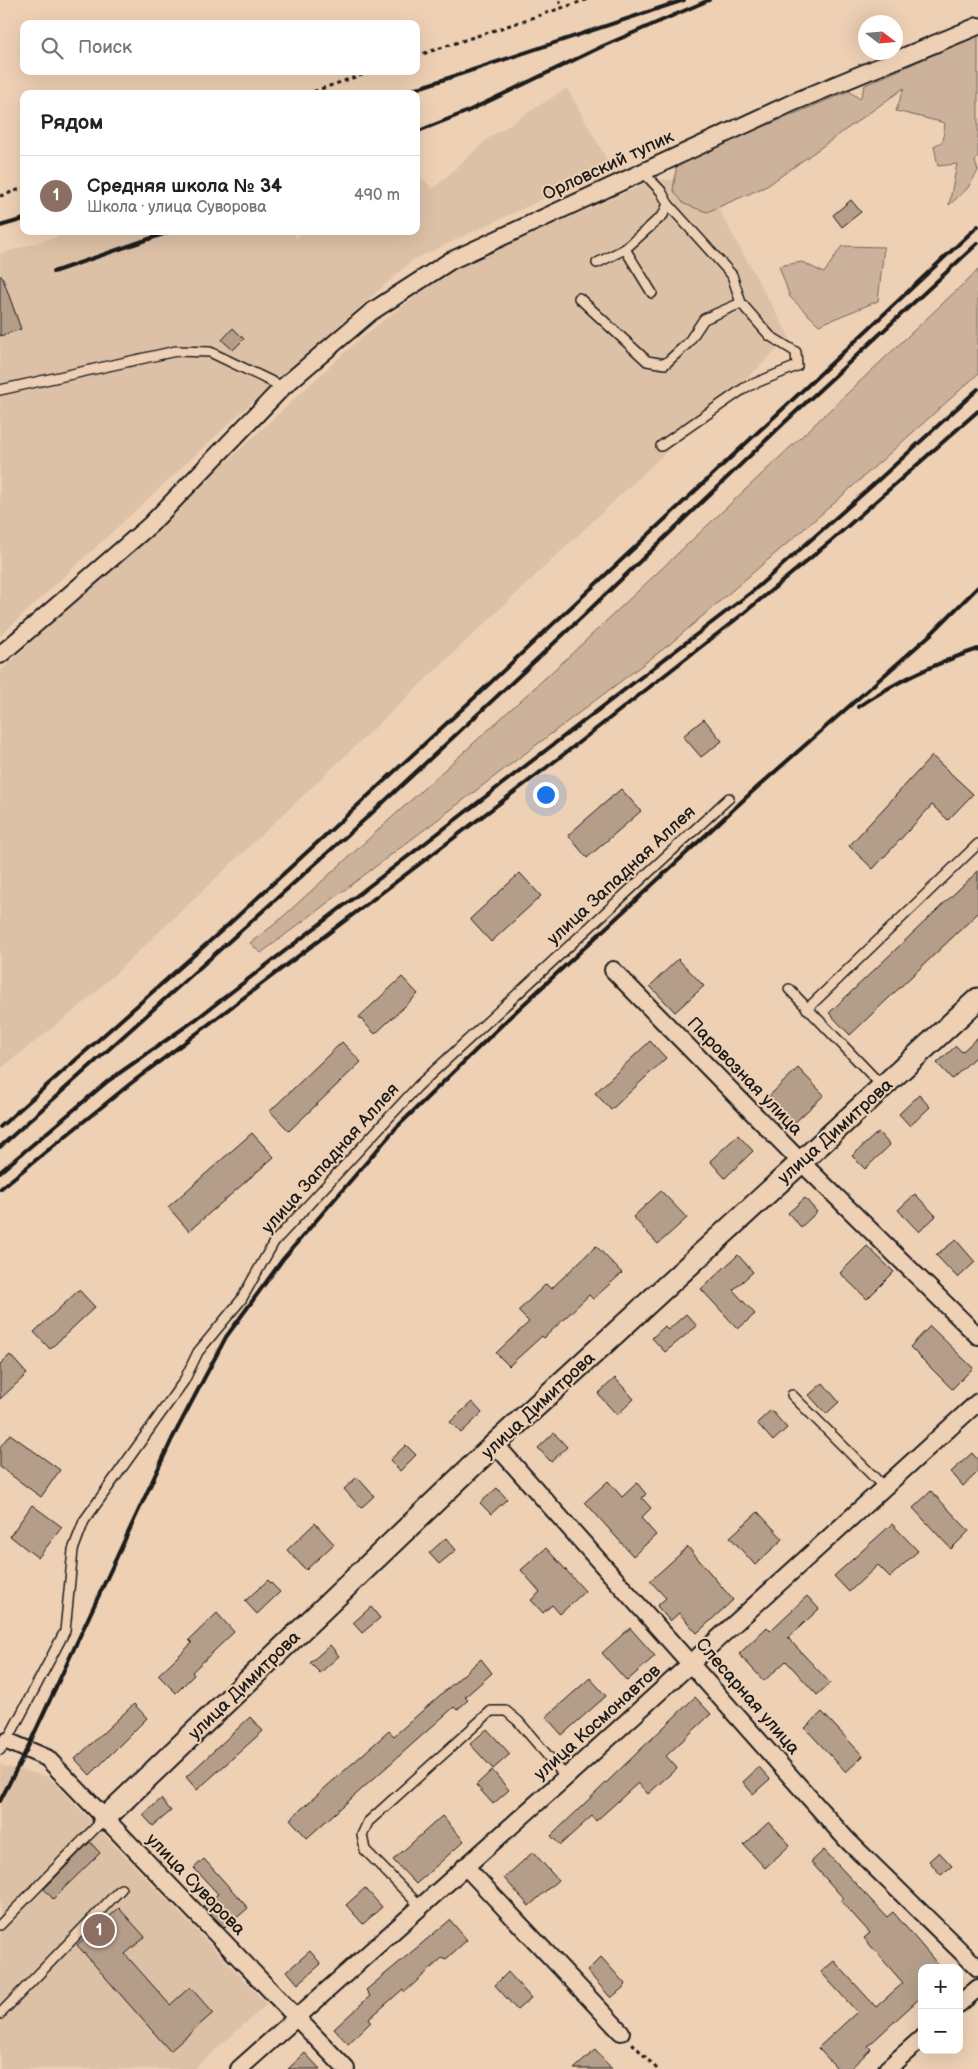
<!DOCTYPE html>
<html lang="ru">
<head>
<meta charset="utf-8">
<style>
  body { margin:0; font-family:"Balsamiq Sans",sans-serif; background:#f6f6f6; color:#222 }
  .controls { position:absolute; right:15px; bottom:15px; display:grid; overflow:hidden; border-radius:10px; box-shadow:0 5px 20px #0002 }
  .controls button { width:45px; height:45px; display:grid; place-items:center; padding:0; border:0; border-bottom:1px solid #e0e0e0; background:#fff; color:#222; font:25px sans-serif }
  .compass { position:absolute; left:858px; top:15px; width:45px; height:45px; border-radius:50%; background:#fff; box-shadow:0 5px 20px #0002; rotate:106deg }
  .you { position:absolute; left:545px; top:794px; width:18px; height:18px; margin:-12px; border:4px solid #fff; border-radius:50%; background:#1a73e8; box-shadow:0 0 0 8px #1a73e833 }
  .badge { display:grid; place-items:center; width:32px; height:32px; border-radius:50%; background:#ea580c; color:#fff; font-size:16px; font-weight:700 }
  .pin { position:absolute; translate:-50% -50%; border:2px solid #fff; box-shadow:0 1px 5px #0006 }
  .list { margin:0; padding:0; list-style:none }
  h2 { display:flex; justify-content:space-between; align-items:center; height:65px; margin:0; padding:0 20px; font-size:21px }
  h2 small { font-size:16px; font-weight:400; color:#767676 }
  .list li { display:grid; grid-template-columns:32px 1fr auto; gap:15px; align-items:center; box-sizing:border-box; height:80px; padding:0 20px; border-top:1px solid #e0e0e0 }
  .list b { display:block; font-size:19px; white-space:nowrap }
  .list p { margin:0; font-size:16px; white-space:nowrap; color:#767676 }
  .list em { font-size:16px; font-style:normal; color:#767676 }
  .icon { flex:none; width:28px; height:28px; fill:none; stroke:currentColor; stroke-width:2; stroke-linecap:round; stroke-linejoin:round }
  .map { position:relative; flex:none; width:978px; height:2069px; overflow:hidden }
  .search { position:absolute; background:#fff; box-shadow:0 5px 20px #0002; left:20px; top:20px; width:400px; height:55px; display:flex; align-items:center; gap:12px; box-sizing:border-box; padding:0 18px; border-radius:10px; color:#767676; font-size:19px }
  .panel { position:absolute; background:#fff; box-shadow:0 5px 20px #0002; left:20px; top:90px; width:400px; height:145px; border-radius:10px }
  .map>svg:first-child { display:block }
  .built { fill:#ddc1a7 }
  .green { fill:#ccb29b; stroke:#74675c }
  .building { fill:#b49e8a; stroke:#1c1c1c }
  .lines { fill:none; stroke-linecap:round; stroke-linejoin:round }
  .service-casing { stroke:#1c1c1c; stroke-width:12 }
  .minor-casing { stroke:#1c1c1c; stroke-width:20 }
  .tertiary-casing { stroke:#1c1c1c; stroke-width:25 }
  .path { stroke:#1c1c1c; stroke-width:3; stroke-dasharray:4 4; stroke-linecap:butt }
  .service { stroke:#eed0b4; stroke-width:9 }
  .minor { stroke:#eed0b4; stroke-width:16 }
  .tertiary { stroke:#eed0b4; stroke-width:21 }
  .rail { stroke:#1c1c1c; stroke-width:4 }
  .labels { text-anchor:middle; stroke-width:4; stroke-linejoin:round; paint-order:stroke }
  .street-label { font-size:18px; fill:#1c1c1c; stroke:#eed0b4 }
</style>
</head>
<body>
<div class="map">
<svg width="978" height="2069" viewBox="0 0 978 2069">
  <rect width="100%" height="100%" fill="#eed0b4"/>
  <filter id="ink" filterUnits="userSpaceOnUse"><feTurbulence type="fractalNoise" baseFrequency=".02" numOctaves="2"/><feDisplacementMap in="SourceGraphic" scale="10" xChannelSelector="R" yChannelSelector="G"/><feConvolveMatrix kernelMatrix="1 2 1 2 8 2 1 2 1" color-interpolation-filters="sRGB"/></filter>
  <g filter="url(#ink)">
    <!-- built -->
    <g class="built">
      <polygon points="567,88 611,167 413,260 247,407 0,636 0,254 76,231 293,231 296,238 304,231 416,231 416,172 433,189 490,137"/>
      <polygon points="656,179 703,181 790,338 648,469 84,1003 0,1069 0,671 358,340 446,273"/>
      <polygon points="0,1765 49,1777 267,2004 194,2069 0,2069"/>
    </g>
    <!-- green -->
    <g class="green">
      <polygon points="978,35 978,158 975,161 978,171 967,189 949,205 957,164 938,166 934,146 943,141 945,123 896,111 904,88 767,186 707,212 684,204 673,190 677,163 849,91 860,99 865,85"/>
      <polygon points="842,246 884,247 878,301 819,325 790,297 779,266 802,262 824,273"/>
      <polygon points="978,270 978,374 833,504 670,644 261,953 250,943 275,924 566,659"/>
    </g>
    <!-- building -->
    <g class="building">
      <polygon points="851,200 861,212 842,227 833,215"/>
      <polygon points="0,276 2,276 21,329 0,336"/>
      <polygon points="233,328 244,339 233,350 222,340"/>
      <polygon points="704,719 722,741 701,757 683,736"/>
      <polygon points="932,756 973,794 948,820 932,805 873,869 849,846"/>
      <polygon points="621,789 641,811 587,858 568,835"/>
      <polygon points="978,871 978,913 850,1035 829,1013"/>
      <polygon points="520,873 541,896 491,942 470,919"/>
      <polygon points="678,959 704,986 675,1012 650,986"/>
      <polygon points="402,977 418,994 375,1034 359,1017"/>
      <polygon points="978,1037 978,1054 952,1079 937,1063 956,1046 962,1052"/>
      <polygon points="650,1041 666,1058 611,1110 595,1093"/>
      <polygon points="342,1042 361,1062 289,1131 270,1111"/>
      <polygon points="798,1068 824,1095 790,1127 765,1100"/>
      <polygon points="919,1095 930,1107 910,1126 899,1114"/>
      <polygon points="878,1132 890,1145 865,1169 852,1156"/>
      <polygon points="252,1133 274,1157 189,1231 168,1207"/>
      <polygon points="738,1135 753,1151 725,1178 710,1161"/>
      <polygon points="661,1191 687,1218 658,1244 633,1217"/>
      <polygon points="915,1194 936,1216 919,1232 898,1210"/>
      <polygon points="805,1198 817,1212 801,1227 788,1213"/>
      <polygon points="956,1240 975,1262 958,1278 936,1255"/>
      <polygon points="596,1246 622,1273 593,1299 589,1295 544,1338 542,1336 509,1366 496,1353 529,1322 518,1311 546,1284 551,1289"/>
      <polygon points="867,1246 894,1272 867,1299 840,1273"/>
      <polygon points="738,1255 753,1272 733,1290 755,1314 738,1329 701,1289"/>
      <polygon points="79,1290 95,1307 50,1349 34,1332"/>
      <polygon points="686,1314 697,1326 665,1352 652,1338 665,1326 668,1330"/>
      <polygon points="930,1326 973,1368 952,1389 910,1347"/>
      <polygon points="10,1355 27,1374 0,1399 0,1364"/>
      <polygon points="615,1378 634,1399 617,1415 598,1394"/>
      <polygon points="823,1383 839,1402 826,1414 809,1395"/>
      <polygon points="472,1402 482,1413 461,1433 450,1422"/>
      <polygon points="771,1410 787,1428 773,1441 757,1423"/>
      <polygon points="554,1433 567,1447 551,1462 538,1448"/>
      <polygon points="10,1434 60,1470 41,1497 0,1467 0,1447"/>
      <polygon points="406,1445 416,1455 400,1471 390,1460"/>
      <polygon points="972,1453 978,1460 978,1472 963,1486 951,1472"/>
      <polygon points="357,1477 374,1496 361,1508 344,1489"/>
      <polygon points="608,1481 622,1497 637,1483 646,1494 642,1498 651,1508 641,1518 656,1535 633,1556 585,1502"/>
      <polygon points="497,1488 507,1499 491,1514 480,1503"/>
      <polygon points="931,1491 969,1531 951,1549 913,1508"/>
      <polygon points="32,1505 62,1527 38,1558 10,1536"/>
      <polygon points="758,1512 783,1539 755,1565 730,1537"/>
      <polygon points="315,1523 334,1544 306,1570 287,1550"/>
      <polygon points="892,1524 918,1551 890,1577 878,1565 849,1592 834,1576"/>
      <polygon points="446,1538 456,1550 439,1564 429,1553"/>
      <polygon points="688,1547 733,1600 697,1633 679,1613 670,1621 657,1606 666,1598 650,1581"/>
      <polygon points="546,1548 585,1591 560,1614 552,1605 543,1613 531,1600 540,1592 521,1570"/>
      <polygon points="268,1580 280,1592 257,1614 245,1601"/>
      <polygon points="807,1596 819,1609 788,1638 830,1683 817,1695 786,1661 764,1681 739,1654 767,1627 770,1631"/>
      <polygon points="371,1607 380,1618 362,1633 353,1623"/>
      <polygon points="217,1613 234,1632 192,1672 194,1675 176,1693 158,1675 192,1643 189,1640"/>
      <polygon points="630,1628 655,1656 627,1681 602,1653"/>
      <polygon points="330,1645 339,1656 320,1673 310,1663"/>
      <polygon points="481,1659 492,1673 465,1697 468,1700 457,1710 454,1707 307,1838 290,1819 389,1731 394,1736"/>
      <polygon points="590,1678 606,1696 562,1735 546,1717"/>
      <polygon points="695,1697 711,1714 666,1756 677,1768 648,1794 638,1783 596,1821 592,1816 560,1845 551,1836"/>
      <polygon points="134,1704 147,1718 90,1775 75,1759"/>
      <polygon points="822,1712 863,1756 846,1772 805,1728"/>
      <polygon points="250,1717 263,1731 197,1790 186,1777"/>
      <polygon points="487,1729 510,1754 493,1769 470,1744"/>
      <polygon points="759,1767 770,1779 753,1794 743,1782"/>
      <polygon points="492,1770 509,1790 493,1804 476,1785"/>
      <polygon points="161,1799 171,1811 153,1826 143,1815"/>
      <polygon points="442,1816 464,1841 416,1884 393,1860"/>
      <polygon points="769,1822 790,1845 765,1868 744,1845"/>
      <polygon points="90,1842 100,1853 53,1899 44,1889"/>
      <polygon points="824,1850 887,1917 893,1912 941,1968 922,1968 922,1996 868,2046 871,2049 850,2069 838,2069 818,2048 857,2012 821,1972 834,1961 876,2007 903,1983 864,1938 870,1933 841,1901 844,1899 811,1862"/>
      <polygon points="533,1852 558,1880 529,1906 504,1878"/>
      <polygon points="939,1852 952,1866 941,1875 929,1861"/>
      <polygon points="204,1859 248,1908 225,1928 203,1906 218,1894 194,1868"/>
      <polygon points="365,1888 382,1907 363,1924 346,1905"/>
      <polygon points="119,1908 145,1937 125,1954 170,2005 190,1987 213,2013 170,2051 77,1945"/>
      <polygon points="450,1920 467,1940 445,1960 442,1958 405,1992 403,1989 369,2019 371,2022 348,2044 334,2029 370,1996 366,1990"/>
      <polygon points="310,1951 321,1964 298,1984 287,1971"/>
      <polygon points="601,1957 626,1985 611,1998 587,1971"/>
      <polygon points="508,1972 531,1998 517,2010 495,1985"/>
      <polygon points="595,2050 612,2069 574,2069"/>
      <polygon points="305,2053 320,2069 288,2069"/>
    </g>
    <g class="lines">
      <!-- service casing -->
      <g class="service-casing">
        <g id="service">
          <polyline points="642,171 661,191 668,204 663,215 625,249 652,293"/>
          <polyline points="597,263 625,249"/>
          <polyline points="579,298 647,361 665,364 688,343 704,319 741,303 732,275 668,204"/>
          <polyline points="0,390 176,351 210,352 283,387"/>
          <polyline points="661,446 746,387 797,366 796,352 770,336 741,303"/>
          <polyline points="789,989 883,1087"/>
          <polyline points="807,1009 978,844"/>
          <polyline points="792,1395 884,1487"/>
          <polyline points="0,1750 7,1741 65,1631 73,1550 84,1521 184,1381 198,1352 241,1300 274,1242 418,1086 729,798"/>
          <polyline points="420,1906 365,1850 362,1835 368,1822 491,1711 506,1711 518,1721 566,1777"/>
          <polyline points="0,1925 104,1819"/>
          <polyline points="0,2014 121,1889"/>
        </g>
      </g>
      <!-- minor casing -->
      <g class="minor-casing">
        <g id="minor">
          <polyline points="0,655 150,525 283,387 371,312 450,261 794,102 978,26"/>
          <polyline points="613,970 801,1162 978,1336"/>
          <polyline points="495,1444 847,1840 978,1968"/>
          <polyline points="7,1741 47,1758 346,2069"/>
          <polyline points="465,1866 621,2032"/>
          <polyline points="959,2004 978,1988"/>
          <polyline points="239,2069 566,1777 978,1402"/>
          <polyline points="887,2069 922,2038"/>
        </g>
      </g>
      <!-- tertiary casing -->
      <g class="tertiary-casing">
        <polyline id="tertiary" points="104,1819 495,1444 978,999"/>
      </g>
      <!-- path -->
      <g class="path">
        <polyline points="560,0 560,8"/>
        <polyline points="416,56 586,0"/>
        <polyline points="306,94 373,71"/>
        <polyline points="0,196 24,188"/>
        <polyline points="632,2043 657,2069"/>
      </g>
      <!-- service -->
      <use href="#service" class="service"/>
      <!-- minor -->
      <use href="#minor" class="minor"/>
      <!-- tertiary -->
      <use href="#tertiary" class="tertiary"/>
      <!-- rail -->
      <g class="rail">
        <polyline points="400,94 684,0"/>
        <polyline points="416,132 466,112 603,46 709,0"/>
        <polyline points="0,226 24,219"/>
        <polyline points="53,272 172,231"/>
        <path d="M858,707C896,681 934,664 978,649"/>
        <polyline points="0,1127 228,925 473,699 978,226"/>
        <polyline points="0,1147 373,812 582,617 785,422 978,243"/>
        <polyline points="0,1172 108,1081 195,1020 753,591 874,484 978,389"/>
        <polyline points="0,1189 130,1084 559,758 744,613 832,540 978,411"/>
        <polyline points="0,1801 27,1749 172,1439 226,1337 283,1259 396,1128 511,1016 752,792 931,634 978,587"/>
      </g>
    </g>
  </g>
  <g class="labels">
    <!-- street labels -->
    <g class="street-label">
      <text transform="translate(608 165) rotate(-25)" y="6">Орловский тупик</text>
      <text transform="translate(621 875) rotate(-43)" y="6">улица Западная Аллея</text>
      <text transform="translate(745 1076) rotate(46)" y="6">Паровозная улица</text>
      <text transform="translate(835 1131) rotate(-42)" y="6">улица Димитрова</text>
      <text transform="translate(330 1158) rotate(-48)" y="6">улица Западная Аллея</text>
      <text transform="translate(538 1405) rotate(-43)" y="6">улица Димитрова</text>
      <text transform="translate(244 1685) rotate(-44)" y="6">улица Димитрова</text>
      <text transform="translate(748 1696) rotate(49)" y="6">Слесарная улица</text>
      <text transform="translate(597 1722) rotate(-42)" y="6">улица Космонавтов</text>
      <text transform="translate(196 1884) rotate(46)" y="6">улица Суворова</text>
    </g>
  </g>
</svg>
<div class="controls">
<button>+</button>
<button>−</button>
</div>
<svg class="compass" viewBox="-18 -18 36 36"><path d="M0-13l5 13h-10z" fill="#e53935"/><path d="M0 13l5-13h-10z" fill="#767676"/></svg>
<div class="you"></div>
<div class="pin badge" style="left:99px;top:1930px;background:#8d6e63">1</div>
<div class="search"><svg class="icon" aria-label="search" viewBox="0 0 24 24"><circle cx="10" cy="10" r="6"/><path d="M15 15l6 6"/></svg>Поиск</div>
<section class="panel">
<h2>Рядом<small></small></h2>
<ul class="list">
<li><span class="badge" style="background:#8d6e63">1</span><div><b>Средняя школа № 34</b><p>Школа · улица Суворова</p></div><em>490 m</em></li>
</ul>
</section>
</div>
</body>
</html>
